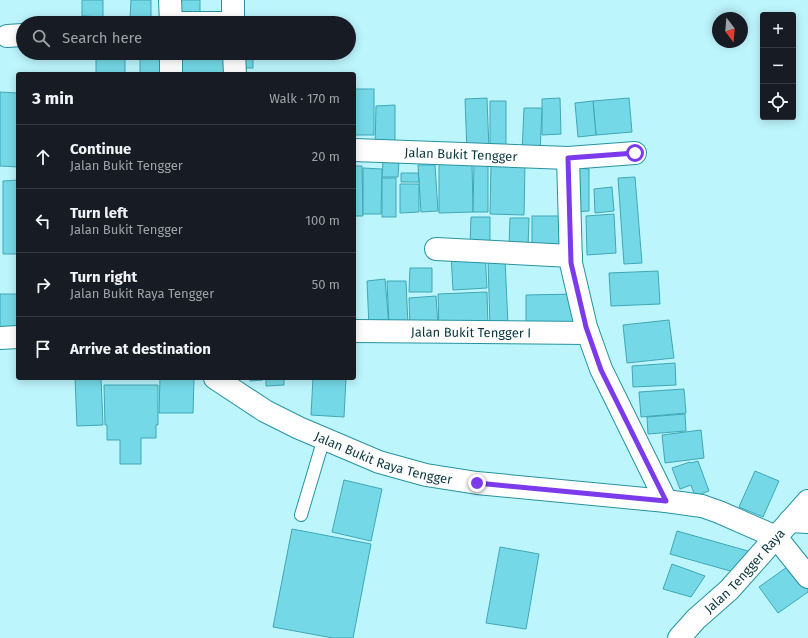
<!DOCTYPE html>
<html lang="en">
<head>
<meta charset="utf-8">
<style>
  body { margin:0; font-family:"Fira Sans",sans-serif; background:#20242c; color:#f1f3f6 }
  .controls { position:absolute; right:12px; top:12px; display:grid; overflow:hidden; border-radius:4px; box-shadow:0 2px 10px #0003 }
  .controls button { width:36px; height:36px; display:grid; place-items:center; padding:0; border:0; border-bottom:1px solid #363941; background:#171b24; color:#f1f3f6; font:20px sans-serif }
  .compass { position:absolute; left:712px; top:12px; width:36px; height:36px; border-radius:50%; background:#171b24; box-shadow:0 2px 10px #0003; rotate:164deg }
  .stop { position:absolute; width:12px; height:12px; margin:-9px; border:3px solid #7c3aed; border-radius:50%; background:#fff }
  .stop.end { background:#7c3aed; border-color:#fff; box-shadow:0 1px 4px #0008 }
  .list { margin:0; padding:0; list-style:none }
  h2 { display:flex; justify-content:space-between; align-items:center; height:52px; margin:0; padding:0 16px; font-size:17px }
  h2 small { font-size:13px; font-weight:400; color:#9ea1a6 }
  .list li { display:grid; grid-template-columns:26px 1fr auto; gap:12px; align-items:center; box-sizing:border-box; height:64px; padding:0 16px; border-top:1px solid #363941 }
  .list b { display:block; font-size:15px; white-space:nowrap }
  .list p { margin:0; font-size:13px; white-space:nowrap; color:#9ea1a6 }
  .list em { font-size:13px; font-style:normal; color:#9ea1a6 }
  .icon { flex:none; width:22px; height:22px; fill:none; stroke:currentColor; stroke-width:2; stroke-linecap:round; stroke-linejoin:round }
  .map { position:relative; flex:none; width:808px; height:638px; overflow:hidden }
  .search { position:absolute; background:#171b24; box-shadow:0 2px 10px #0003; left:16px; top:16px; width:340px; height:44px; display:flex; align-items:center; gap:10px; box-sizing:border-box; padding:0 14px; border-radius:22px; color:#9ea1a6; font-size:15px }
  .panel { position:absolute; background:#171b24; box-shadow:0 2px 10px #0003; left:16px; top:72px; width:340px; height:308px; border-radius:4px }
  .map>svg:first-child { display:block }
  .building { fill:#75d8e6; stroke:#40a7b5 }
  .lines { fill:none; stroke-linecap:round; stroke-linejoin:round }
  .service-casing { stroke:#2693a1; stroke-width:14 }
  .minor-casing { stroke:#2693a1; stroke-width:24 }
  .secondary-casing { stroke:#2693a1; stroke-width:24 }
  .service { stroke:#fff; stroke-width:12 }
  .minor { stroke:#fff; stroke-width:22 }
  .secondary { stroke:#fff; stroke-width:22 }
  .route { stroke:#7c3aed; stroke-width:5 }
  .labels { text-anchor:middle; stroke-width:4; stroke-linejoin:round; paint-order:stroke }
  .street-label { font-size:13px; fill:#0b383d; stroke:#fff }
</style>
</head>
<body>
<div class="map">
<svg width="808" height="638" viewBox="0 0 808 638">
  <rect width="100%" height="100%" fill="#bdf5fd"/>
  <!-- building -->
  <g class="building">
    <polygon points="82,0 103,0 103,17 82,16"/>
    <polygon points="131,0 151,0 151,18 130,18"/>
    <rect x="177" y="0" width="23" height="20"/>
    <rect x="96" y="53" width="29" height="21"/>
    <rect x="140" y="53" width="20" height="21"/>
    <polygon points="181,53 228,53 228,74 180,74"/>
    <rect x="236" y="53" width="17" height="15"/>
    <rect x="354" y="89" width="20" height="46"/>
    <polygon points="0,92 18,93 18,167 0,166"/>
    <polygon points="487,98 489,150 467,151 465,99"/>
    <polygon points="560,98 561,134 542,135 542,99"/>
    <polygon points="629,98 632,132 596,135 593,101"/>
    <polygon points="490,101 506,101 506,151 490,152"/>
    <polygon points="593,101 596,135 578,137 575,103"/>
    <polygon points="395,105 395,147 375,147 376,106"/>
    <polygon points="524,108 542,108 540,153 522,153"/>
    <polygon points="383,162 399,162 398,177 382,177"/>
    <polygon points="472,163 473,212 439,213 439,164"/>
    <polygon points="474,164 488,164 488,212 473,212"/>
    <polygon points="491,164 525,164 524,215 490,214"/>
    <polygon points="418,165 435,165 438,211 421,212"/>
    <polygon points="354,166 362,166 363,216 354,216"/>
    <polygon points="363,168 382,169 381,214 363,214"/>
    <polygon points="574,168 589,169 589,211 574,212"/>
    <polygon points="401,173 418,173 419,182 401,182"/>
    <polygon points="635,177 642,263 624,264 618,178"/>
    <rect x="382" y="178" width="14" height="39"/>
    <polygon points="18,180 18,254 3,254 3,181"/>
    <polygon points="400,184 419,184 419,212 400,213"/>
    <polygon points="612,187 614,211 595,213 594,189"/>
    <polygon points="614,214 616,253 587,255 586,216"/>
    <rect x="532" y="216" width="28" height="37"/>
    <polygon points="471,217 490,217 490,247 470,246"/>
    <polygon points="510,218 529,218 528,248 509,248"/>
    <polygon points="485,252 487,288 453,290 451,254"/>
    <polygon points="505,259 508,325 490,326 488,260"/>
    <polygon points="410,268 432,268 432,292 409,292"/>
    <polygon points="658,271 660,304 611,306 609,273"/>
    <polygon points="385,279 389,326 369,327 367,281"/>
    <polygon points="387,281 406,281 408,325 389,326"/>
    <polygon points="487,292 488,327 439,329 438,294"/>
    <polygon points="0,294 18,294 18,329 0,330"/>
    <polygon points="577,294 577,330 526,330 526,295"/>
    <polygon points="436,296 438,327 410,328 409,298"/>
    <polygon points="669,320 674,358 627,363 623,325"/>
    <polygon points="675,363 676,385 633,387 632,366"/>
    <polygon points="75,378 101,378 103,425 77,426"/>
    <polygon points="160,378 194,378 193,413 159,413"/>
    <polygon points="250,378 263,378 263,380 250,381"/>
    <polygon points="266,378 284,378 284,385 266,386"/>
    <polygon points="313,378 346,378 344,417 311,415"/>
    <polygon points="104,385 158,385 158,425 156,425 156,438 141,438 141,464 120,464 120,440 107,440 107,425 105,425"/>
    <polygon points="684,389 686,413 641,417 639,392"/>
    <polygon points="685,414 686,431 648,434 647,417"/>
    <polygon points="701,430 704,458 665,463 662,435"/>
    <polygon points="698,461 709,491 695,496 691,485 680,489 672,468 690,462 691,463"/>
    <polygon points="755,471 779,481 763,517 739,507"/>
    <polygon points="344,480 382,489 371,541 332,532"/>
    <polygon points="292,529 371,544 353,638 333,638 273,627"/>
    <polygon points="677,531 748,551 741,574 670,554"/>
    <polygon points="500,547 539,554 526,629 486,623"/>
    <polygon points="794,562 808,582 808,592 778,613 759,587"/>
    <polygon points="672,564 705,576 691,597 663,589"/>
  </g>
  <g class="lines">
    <!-- service casing -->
    <g class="service-casing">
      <polyline id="service" points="301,515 324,438"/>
    </g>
    <!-- minor casing -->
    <g class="minor-casing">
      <g id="minor">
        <polyline points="170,0 171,23"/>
        <polyline points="169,23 232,23"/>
        <polyline points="233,23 233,0"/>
        <polyline points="7,36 23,35"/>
        <polyline points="234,53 235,74"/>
        <polyline points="171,74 171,53"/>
        <path id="s1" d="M354,150L568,158L635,153"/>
        <polyline points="568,158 571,263 586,327 601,369 666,501"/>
        <polyline points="436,249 571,256"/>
        <path id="s2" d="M354,331L588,333"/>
        <polyline points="0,338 18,337"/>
        <path id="s3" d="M215,378L265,411L299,428L379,462L426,475L477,483L666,501L702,506L719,512L776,537L808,577"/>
        <polyline points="790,521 808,522"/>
      </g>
    </g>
    <!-- secondary casing -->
    <g class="secondary-casing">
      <g id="secondary">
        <path id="s4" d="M679,638L696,619L729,590L808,501"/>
      </g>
    </g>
    <!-- service -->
    <use href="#service" class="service"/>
    <!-- minor -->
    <use href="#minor" class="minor"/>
    <!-- secondary -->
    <use href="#secondary" class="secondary"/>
  </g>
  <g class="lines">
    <!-- route -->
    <polyline class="route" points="477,483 666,501 601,370 586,327 571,263 568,158 635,153"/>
  </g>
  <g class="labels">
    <!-- street labels -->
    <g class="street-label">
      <text dy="5" stroke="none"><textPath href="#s1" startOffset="107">Jalan Bukit Tengger</textPath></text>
      <text dy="5" stroke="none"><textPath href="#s2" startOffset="117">Jalan Bukit Tengger I</textPath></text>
      <text dy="5" stroke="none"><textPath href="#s3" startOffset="188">Jalan Bukit Raya Tengger</textPath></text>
      <text dy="5" stroke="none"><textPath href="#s4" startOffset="94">Jalan Tengger Raya</textPath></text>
    </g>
  </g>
</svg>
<div class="controls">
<button>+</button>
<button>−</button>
<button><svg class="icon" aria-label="locate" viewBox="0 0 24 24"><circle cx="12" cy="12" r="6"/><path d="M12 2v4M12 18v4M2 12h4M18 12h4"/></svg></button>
</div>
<svg class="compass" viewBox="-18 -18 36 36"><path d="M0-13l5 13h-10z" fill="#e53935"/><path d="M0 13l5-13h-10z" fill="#9ea1a6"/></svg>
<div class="stop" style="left:635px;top:153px"></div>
<div class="stop end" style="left:477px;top:483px"></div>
<div class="search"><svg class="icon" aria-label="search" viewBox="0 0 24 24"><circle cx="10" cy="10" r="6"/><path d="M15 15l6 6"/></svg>Search here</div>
<section class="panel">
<h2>3 min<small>Walk · 170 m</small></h2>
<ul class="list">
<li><svg class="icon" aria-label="ahead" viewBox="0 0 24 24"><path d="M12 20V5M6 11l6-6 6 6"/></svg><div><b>Continue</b><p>Jalan Bukit Tengger</p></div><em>20 m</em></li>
<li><svg class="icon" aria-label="left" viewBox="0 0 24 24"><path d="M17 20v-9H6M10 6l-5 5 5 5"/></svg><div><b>Turn left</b><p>Jalan Bukit Tengger</p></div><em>100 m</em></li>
<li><svg class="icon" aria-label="right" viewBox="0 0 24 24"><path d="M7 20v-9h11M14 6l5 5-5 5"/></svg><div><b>Turn right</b><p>Jalan Bukit Raya Tengger</p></div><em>50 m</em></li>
<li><svg class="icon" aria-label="arrive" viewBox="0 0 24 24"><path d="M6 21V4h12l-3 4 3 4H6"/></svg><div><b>Arrive at destination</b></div></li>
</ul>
</section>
</div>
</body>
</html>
